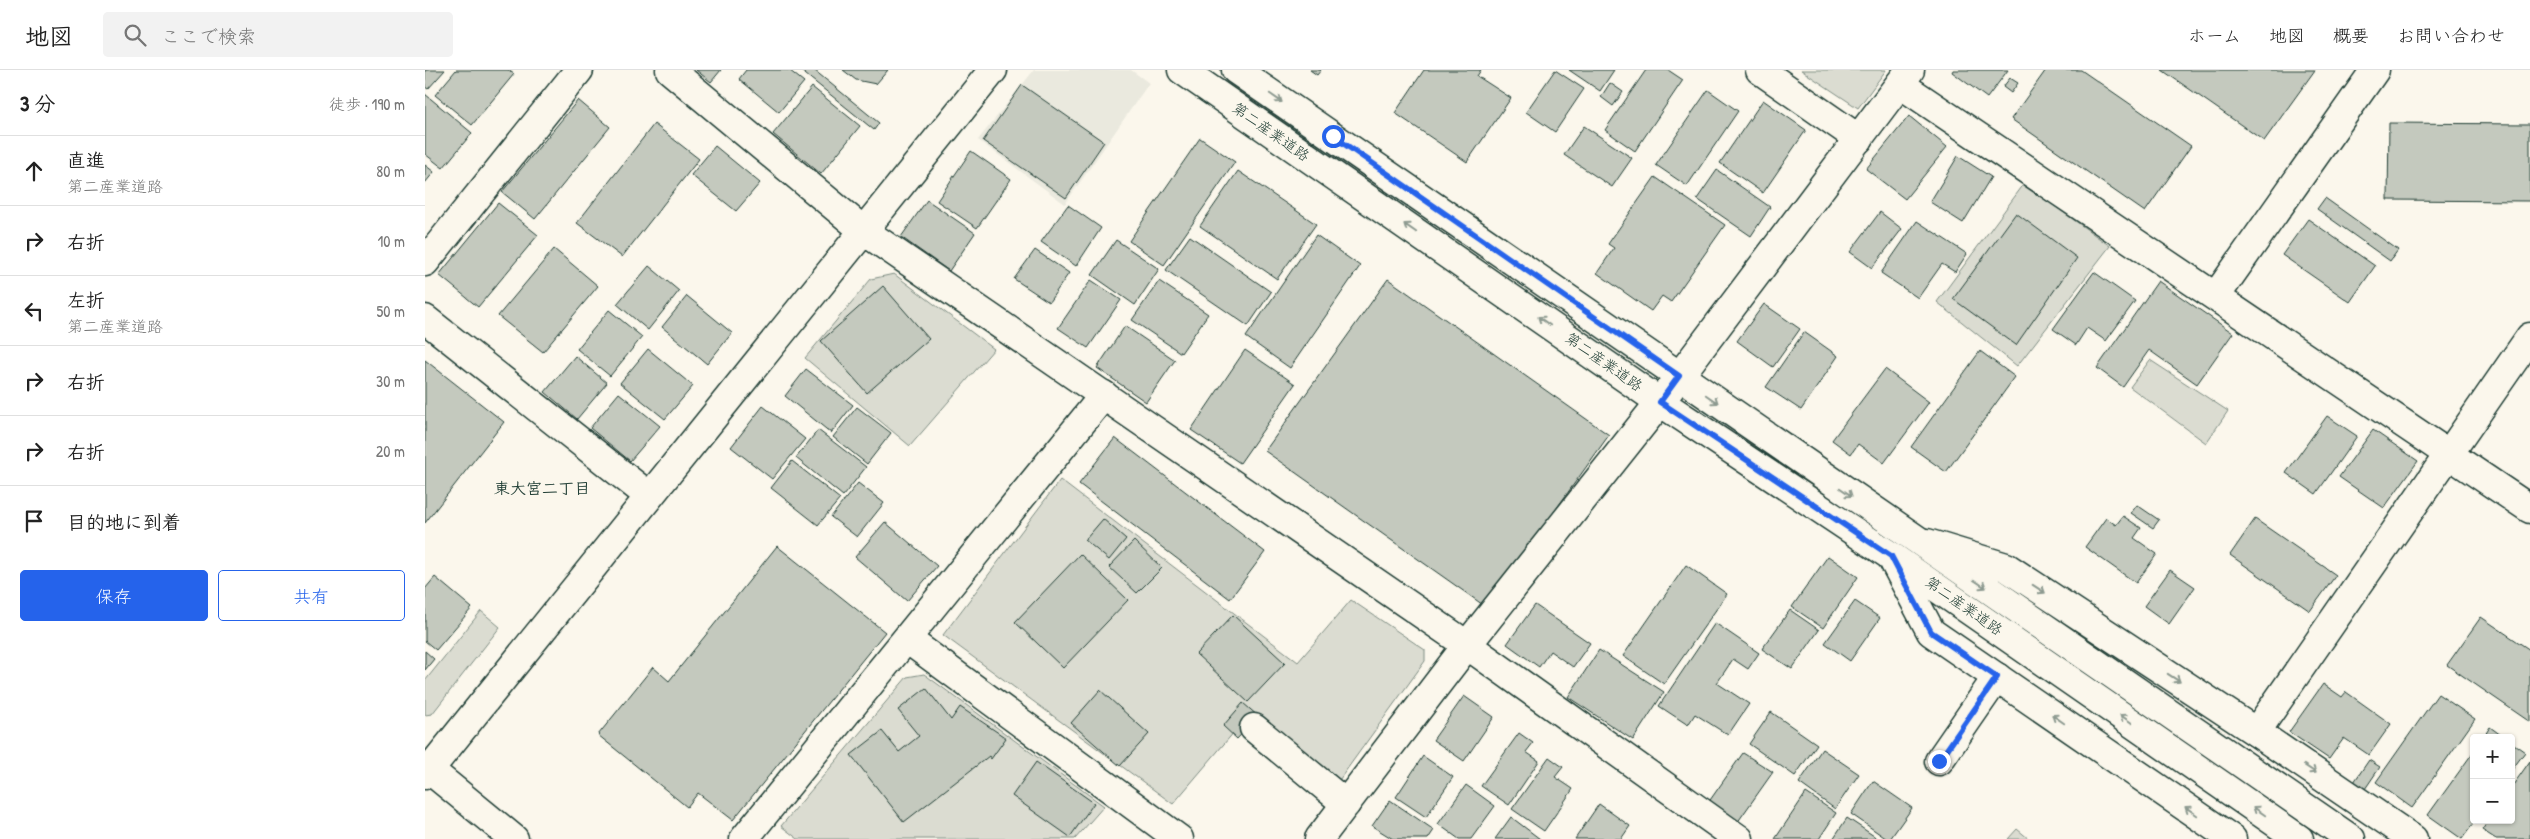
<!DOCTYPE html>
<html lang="ja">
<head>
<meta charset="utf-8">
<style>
  body { margin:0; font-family:"Patrick Hand","Klee One",sans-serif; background:#f2f2f2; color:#222 }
  .controls { position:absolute; right:15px; bottom:15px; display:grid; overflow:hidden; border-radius:5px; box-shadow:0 1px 4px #0004 }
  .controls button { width:45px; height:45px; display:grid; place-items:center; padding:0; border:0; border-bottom:1px solid #e0e0e0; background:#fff; color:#222; font:25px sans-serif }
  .stop { position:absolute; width:15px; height:15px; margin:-11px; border:4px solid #2563eb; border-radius:50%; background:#fff }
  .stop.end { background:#2563eb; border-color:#fff; box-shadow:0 1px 5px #0008 }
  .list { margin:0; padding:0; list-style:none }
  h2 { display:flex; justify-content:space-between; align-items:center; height:65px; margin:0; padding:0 20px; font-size:21px }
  h2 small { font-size:16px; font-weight:400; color:#767676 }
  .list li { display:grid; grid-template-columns:32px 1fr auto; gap:15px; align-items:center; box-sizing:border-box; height:70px; padding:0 20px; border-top:1px solid #e0e0e0 }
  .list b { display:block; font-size:19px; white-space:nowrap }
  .list p { margin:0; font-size:16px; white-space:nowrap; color:#767676 }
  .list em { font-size:16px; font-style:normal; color:#767676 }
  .actions { display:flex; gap:10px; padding:15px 20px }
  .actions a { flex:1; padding:11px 0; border:1px solid #2563eb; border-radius:5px; text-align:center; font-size:18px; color:#2563eb }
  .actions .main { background:#2563eb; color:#fff }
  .icon { flex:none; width:28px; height:28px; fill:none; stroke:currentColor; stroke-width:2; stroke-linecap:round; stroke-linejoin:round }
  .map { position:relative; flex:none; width:2105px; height:769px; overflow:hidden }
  header { display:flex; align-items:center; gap:30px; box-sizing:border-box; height:70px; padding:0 25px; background:#fff; border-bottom:1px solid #e0e0e0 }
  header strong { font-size:24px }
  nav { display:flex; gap:28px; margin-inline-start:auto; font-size:18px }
  .search { width:350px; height:45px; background:#f2f2f2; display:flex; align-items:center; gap:12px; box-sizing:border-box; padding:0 18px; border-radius:5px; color:#767676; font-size:19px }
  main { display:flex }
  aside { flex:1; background:#fff }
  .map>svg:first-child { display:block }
  .built { fill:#eae9de }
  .green { fill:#dbdcd1; stroke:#7d8c82 }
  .building { fill:#c4c9be; stroke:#1f3d34 }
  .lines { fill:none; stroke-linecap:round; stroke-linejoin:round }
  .minor-casing { stroke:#1f3d34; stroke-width:31 }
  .major-casing { stroke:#1f3d34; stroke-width:31 }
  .minor { stroke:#fbf7ec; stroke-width:28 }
  .major { stroke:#fbf7ec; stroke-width:28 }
  .oneway { stroke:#8d9a90 }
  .route { stroke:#2563eb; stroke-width:6 }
  .labels { text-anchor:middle; stroke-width:4; stroke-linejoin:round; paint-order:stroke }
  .street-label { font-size:15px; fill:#1f3d34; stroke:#fbf7ec }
  .neighbourhood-label { font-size:16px; font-weight:bold; fill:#1f3d34; stroke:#fbf7ec }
</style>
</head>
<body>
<header>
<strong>地図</strong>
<div class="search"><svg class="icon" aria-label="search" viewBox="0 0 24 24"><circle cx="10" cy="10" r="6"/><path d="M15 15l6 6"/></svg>ここで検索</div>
<nav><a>ホーム</a><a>地図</a><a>概要</a><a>お問い合わせ</a></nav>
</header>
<main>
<aside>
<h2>3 分<small>徒歩 · 190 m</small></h2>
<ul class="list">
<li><svg class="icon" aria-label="ahead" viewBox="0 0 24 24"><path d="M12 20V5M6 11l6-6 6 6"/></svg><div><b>直進</b><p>第二産業道路</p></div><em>80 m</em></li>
<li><svg class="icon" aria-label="right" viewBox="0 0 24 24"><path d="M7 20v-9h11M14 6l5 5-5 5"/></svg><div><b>右折</b></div><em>10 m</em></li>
<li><svg class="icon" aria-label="left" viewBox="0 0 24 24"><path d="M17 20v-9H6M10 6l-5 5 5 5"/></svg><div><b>左折</b><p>第二産業道路</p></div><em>50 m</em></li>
<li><svg class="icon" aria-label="right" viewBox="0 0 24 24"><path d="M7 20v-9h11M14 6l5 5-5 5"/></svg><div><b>右折</b></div><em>30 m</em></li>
<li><svg class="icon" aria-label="right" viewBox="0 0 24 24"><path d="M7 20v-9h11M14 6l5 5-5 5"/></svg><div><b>右折</b></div><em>20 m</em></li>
<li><svg class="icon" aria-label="arrive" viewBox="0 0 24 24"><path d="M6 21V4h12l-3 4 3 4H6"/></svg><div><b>目的地に到着</b></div></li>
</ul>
<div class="actions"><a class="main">保存</a><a>共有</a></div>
</aside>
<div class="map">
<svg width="2105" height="769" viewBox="0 0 2105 769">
  <rect width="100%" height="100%" fill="#fbf7ec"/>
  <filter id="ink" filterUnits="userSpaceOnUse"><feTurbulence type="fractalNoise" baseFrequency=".02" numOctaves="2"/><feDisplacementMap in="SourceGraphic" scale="10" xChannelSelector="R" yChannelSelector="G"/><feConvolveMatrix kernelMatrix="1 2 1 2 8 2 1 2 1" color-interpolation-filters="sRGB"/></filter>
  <g filter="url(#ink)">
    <!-- built -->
    <polygon class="built" points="609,0 706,0 724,13 640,134 553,70"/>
    <!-- green -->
    <g class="green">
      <polygon points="1376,0 1461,0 1433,38"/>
      <polygon points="1599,114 1685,176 1592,296 1512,232"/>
      <polygon points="469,204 569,279 485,376 380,288 446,209"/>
      <polygon points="1725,290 1803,341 1781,373 1705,317"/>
      <polygon points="635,410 873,592 926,530 1000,580 1000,591 912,713 821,648 748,734 518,565"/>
      <polygon points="56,541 75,557 7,644 0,645 0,611"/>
      <polygon points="499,604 679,736 650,769 373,769 356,756 482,607"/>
      <polygon points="1592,759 1604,769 1583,769"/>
    </g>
    <!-- building -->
    <g class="building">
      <polygon points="0,0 20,0 3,19 0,17"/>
      <polygon points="31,0 83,0 89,4 47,55 10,25"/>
      <polygon points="271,0 296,0 286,12"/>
      <polygon points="321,0 364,0 379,12 354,42 314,9"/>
      <polygon points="375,0 389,0 454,53 449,60"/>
      <polygon points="418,0 463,0 451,14 431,10"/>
      <polygon points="885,0 896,0 892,5"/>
      <polygon points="999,0 1056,0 1052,6 1086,28 1042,92 970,43"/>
      <polygon points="1130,0 1159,19 1130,62 1101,42"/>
      <polygon points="1144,0 1189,0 1175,21"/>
      <polygon points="1221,0 1243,0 1258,10 1210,81 1180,60"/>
      <polygon points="1528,0 1583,0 1562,28 1527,2"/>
      <polygon points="1621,0 1656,0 1766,76 1720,142 1586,49"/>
      <polygon points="1737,0 1890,0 1839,71"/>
      <polygon points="1585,8 1593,13 1586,23 1578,17"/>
      <polygon points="1185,13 1198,22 1188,36 1176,27"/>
      <polygon points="597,15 679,72 641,128 558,71"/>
      <polygon points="387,17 435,56 396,104 348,64"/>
      <polygon points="1283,20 1313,41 1262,116 1231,95"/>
      <polygon points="0,24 47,63 18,98 0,84"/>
      <polygon points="153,30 185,57 110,149 77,122"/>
      <polygon points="1338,30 1381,60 1338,123 1295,93"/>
      <polygon points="1484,46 1522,77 1480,129 1441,99"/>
      <polygon points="1964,53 2105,54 2105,131 1963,130"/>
      <polygon points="229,54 274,89 197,187 152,153"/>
      <polygon points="1159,56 1207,88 1187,117 1139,85"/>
      <polygon points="775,68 810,92 739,195 704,171"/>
      <polygon points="290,76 335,113 311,141 266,105"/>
      <polygon points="546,81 586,109 552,158 512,131"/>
      <polygon points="1533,86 1566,107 1538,153 1505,132"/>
      <polygon points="0,95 9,102 0,113"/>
      <polygon points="1292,100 1345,137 1326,166 1272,129"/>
      <polygon points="813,101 891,154 852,209 775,156"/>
      <polygon points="1230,107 1300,155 1246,232 1237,226 1226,241 1172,203 1189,178 1183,174"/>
      <polygon points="1900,128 1973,180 1965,191 1892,139"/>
      <polygon points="502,130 550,163 524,201 476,167"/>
      <polygon points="73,133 113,165 53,237 14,205"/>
      <polygon points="643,135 676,158 651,196 616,172"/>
      <polygon points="1455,142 1477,159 1447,198 1425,182"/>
      <polygon points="1591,143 1652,188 1591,275 1528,229"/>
      <polygon points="1883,149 1950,196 1925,232 1857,185"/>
      <polygon points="1492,151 1542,184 1530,202 1517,194 1493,228 1456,203"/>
      <polygon points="891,165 935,196 865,298 821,267"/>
      <polygon points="765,166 846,222 823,256 741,200"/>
      <polygon points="691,170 734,199 710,235 667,205"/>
      <polygon points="129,179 173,216 118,282 73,246"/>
      <polygon points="610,180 644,203 624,232 589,209"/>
      <polygon points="224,196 254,221 223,260 192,234"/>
      <polygon points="1669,202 1710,231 1681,271 1662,258 1651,275 1628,259"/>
      <polygon points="963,209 1184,365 1061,537 840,381"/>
      <polygon points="666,210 696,230 663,278 633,258"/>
      <polygon points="734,211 783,244 756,283 707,250"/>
      <polygon points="1733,211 1808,263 1772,314 1724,280 1698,317 1672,298"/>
      <polygon points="458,216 504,269 442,323 396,271"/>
      <polygon points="262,226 307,263 282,294 237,257"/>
      <polygon points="1339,234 1375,259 1348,297 1312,271"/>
      <polygon points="184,240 217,267 185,306 152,279"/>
      <polygon points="700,256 750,290 721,332 672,298"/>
      <polygon points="1379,262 1413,286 1376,340 1341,317"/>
      <polygon points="223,279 268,316 240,349 195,313"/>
      <polygon points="820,280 870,314 815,393 766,360"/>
      <polygon points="1555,281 1590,307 1521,402 1486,377"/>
      <polygon points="150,286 182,313 152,349 120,322"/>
      <polygon points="0,290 79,352 0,453"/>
      <polygon points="381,299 428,335 406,363 360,326"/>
      <polygon points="1460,299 1504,332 1459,393 1433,374 1426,384 1407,370"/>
      <polygon points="194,323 235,356 205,391 165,358"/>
      <polygon points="338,336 380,369 347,409 306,377"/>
      <polygon points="432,337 466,363 442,394 408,367"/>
      <polygon points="1902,346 1932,366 1891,424 1861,403"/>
      <polygon points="393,360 441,397 418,426 371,388"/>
      <polygon points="1948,360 1993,391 1959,438 1914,407"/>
      <polygon points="690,368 840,482 805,529 654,414"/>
      <polygon points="367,391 415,429 393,455 346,418"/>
      <polygon points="433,413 459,433 432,467 406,447"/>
      <polygon points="1712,435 1734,450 1728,458 1706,443"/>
      <polygon points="1698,446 1716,458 1709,468 1732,484 1711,513 1660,477 1681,448 1691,455"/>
      <polygon points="678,449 701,469 684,490 660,470"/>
      <polygon points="1830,449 1911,505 1885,541 1805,485"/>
      <polygon points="460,452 512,496 482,531 430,487"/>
      <polygon points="709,471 737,498 712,523 684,497"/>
      <polygon points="352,476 460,562 308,750 273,723 262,737 173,665 228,597 244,611"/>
      <polygon points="655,484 703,530 638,598 590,552"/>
      <polygon points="1403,486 1433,507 1398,558 1367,537"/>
      <polygon points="1261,495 1302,524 1239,614 1198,586"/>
      <polygon points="1745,500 1770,517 1744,554 1719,536"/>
      <polygon points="10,507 47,538 11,580 0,571 0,519"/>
      <polygon points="1430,531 1455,548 1425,591 1400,573"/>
      <polygon points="1110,535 1165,573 1148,597 1125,581 1114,597 1082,574"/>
      <polygon points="1365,540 1394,560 1367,599 1337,579"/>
      <polygon points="808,545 860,593 823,632 771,584"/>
      <polygon points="2056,547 2105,580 2105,652 2022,595"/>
      <polygon points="1290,553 1334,583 1323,599 1308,589 1292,613 1324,634 1303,665 1270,644 1263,655 1234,636"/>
      <polygon points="1174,580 1239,622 1208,670 1143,627"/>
      <polygon points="0,581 9,589 0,600"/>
      <polygon points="1898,614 1917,627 1921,622 1966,654 1944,685 1919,668 1904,689 1864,662"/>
      <polygon points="501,618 526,650 535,637 581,668 566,689 564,686 479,752 426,685 457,661 474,682 494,666 473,640"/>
      <polygon points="675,620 724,664 695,696 646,653"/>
      <polygon points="2013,624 2050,649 1987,738 1951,712"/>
      <polygon points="1039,626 1069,647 1039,691 1008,670"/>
      <polygon points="818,633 833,646 812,669 798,656"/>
      <polygon points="1346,642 1392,674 1370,706 1324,674"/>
      <polygon points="2065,657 2080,668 2058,668"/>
      <polygon points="1094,663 1108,673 1101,682 1114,691 1084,735 1056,716"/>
      <polygon points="2086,672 2100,682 2086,701"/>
      <polygon points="1397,679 1434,704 1410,739 1374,713"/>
      <polygon points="2049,681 2049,750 2051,750 2037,769 2003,745"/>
      <polygon points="1318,683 1348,702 1312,753 1283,733"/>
      <polygon points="998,686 1028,707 1001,747 971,727"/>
      <polygon points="1124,687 1138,697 1130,707 1148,719 1119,761 1087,739"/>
      <polygon points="1944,690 1955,697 1940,719 1929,712"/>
      <polygon points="2105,691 2105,769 2071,769 2057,760 2064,750 2086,750 2086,718"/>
      <polygon points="611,692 669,733 645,767 587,726"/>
      <polygon points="1448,711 1487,738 1465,769 1462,769 1426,744"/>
      <polygon points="1041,715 1070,736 1046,769 1034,769 1013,754"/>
      <polygon points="1381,723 1411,743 1394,769 1350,769"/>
      <polygon points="965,730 1009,760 1003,769 968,769 947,756"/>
      <polygon points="1174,734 1205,756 1196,769 1150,769"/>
      <polygon points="1086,747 1115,769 1070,769"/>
      <polygon points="1422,748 1452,768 1451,769 1408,769"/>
    </g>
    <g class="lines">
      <!-- minor casing -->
      <g class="minor-casing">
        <g id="minor">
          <polyline points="245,0 439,161 1042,575 1314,769"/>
          <polyline points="1335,0 1434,69"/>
          <polyline points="1475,14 2105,439"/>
          <polyline points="0,192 154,0"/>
          <polyline points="1791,226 1950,0"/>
          <polyline points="0,249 224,426"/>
          <polyline points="1502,473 1581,497 1831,662 1988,769"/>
          <polyline points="1466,486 1506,562 1807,769"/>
          <polyline points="482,569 754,769"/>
          <polyline points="829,658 921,734"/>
          <polyline points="1831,662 2105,267"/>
          <polyline points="1514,691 1572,607"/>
          <polyline points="0,696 89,769"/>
          <polyline points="0,705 568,0"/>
          <polyline points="319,769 679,325"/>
          <polyline points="894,769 1042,575 1235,332 1485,0"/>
        </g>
      </g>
      <!-- major casing -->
      <g class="major-casing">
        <g id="major">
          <polyline points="757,0 1235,332 1466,486 1874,769"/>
          <polyline points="811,0 1926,769"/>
        </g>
      </g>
      <!-- minor -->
      <use href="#minor" class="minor"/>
      <!-- major -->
      <use href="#major" class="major"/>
    </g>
    <!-- one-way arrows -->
    <defs><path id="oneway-shaft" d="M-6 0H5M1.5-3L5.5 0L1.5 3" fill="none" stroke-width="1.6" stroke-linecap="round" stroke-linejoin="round" transform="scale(1.25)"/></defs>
    <g class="oneway">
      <use href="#oneway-shaft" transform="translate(851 28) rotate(35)"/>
      <use href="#oneway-shaft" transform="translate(985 158) rotate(-145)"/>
      <use href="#oneway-shaft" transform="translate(1119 251) rotate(-145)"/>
      <use href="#oneway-shaft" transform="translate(1287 329) rotate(35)"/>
      <use href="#oneway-shaft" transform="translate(1421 422) rotate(35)"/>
      <use href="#oneway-shaft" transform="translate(1555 514) rotate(34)"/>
      <use href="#oneway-shaft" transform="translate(1614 519) rotate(33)"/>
      <use href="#oneway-shaft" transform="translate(1749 608) rotate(33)"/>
      <use href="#oneway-shaft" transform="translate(1633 649) rotate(-145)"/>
      <use href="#oneway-shaft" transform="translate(1701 649) rotate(-145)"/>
      <use href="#oneway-shaft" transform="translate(1885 699) rotate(34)"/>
      <use href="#oneway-shaft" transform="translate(1766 741) rotate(-145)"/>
      <use href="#oneway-shaft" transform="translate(1834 741) rotate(-145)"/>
    </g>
  </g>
  <g class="lines" filter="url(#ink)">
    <!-- route -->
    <polyline class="route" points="908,66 1254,306 1235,332 1466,486 1506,562 1572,607 1514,691"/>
  </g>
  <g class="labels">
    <!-- street labels -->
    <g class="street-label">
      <text transform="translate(846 62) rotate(35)" y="5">第二産業道路</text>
      <text transform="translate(1179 292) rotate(35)" y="5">第二産業道路</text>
      <text transform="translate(1539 536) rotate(35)" y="5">第二産業道路</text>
    </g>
    <!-- neighbourhood labels -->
    <g class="neighbourhood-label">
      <text x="117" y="424">東大宮二丁目</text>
    </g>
  </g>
</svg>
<div class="controls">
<button>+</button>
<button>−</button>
</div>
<div class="stop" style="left:908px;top:66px"></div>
<div class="stop end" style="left:1514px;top:691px"></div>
</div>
</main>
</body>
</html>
